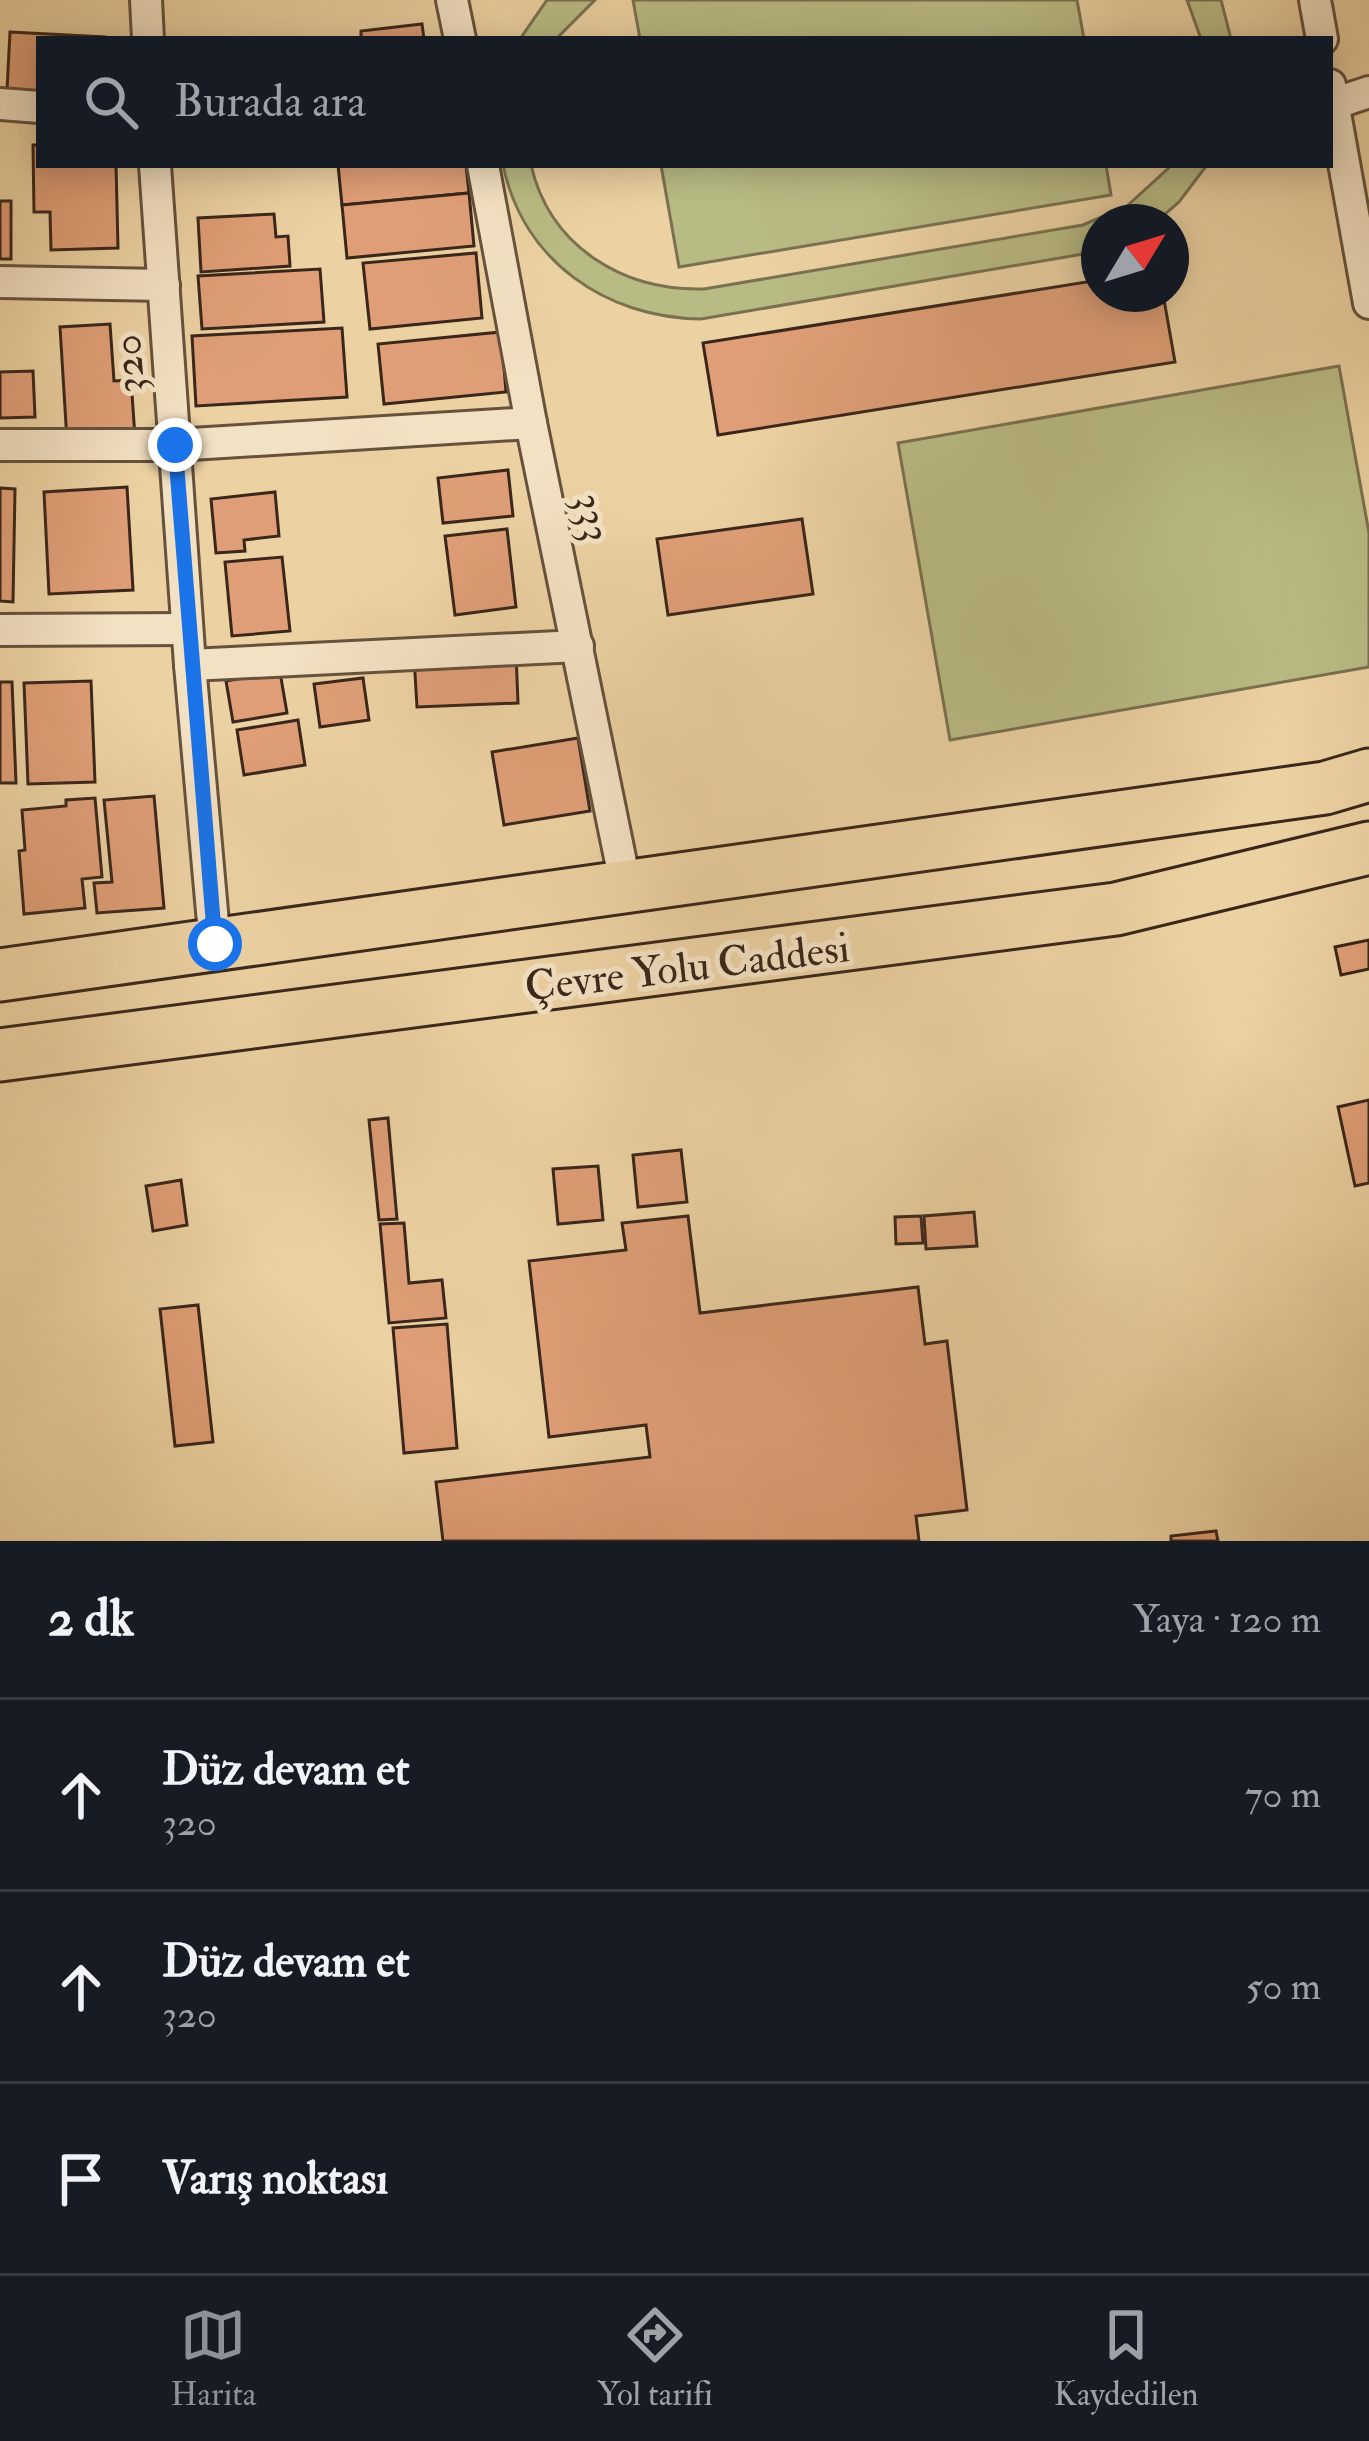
<!DOCTYPE html>
<html lang="tr">
<head>
<meta charset="utf-8">
<style>
  body { margin:0; font-family:"IM FELL Double Pica",serif; background:#20242c; color:#f1f3f6 }
  .compass { position:absolute; left:1081px; top:204px; width:108px; height:108px; border-radius:50%; background:#171b24; box-shadow:0 6px 30px #0003; rotate:52deg }
  .stop { position:absolute; width:36px; height:36px; margin:-27px; border:9px solid #1a73e8; border-radius:50%; background:#fff }
  .stop.end { background:#1a73e8; border-color:#fff; box-shadow:0 3px 12px #0008 }
  .list { margin:0; padding:0; list-style:none }
  h2 { display:flex; justify-content:space-between; align-items:center; height:156px; margin:0; padding:0 48px; font-size:51px }
  h2 small { font-size:39px; font-weight:400; color:#9ea1a6 }
  .list li { display:grid; grid-template-columns:78px 1fr auto; gap:36px; align-items:center; box-sizing:border-box; height:192px; padding:0 48px; border-top:3px solid #363941 }
  .list b { display:block; font-size:45px; white-space:nowrap }
  .list p { margin:0; font-size:39px; white-space:nowrap; color:#9ea1a6 }
  .list em { font-size:39px; font-style:normal; color:#9ea1a6 }
  .icon { flex:none; width:66px; height:66px; fill:none; stroke:currentColor; stroke-width:2; stroke-linecap:round; stroke-linejoin:round }
  .map { position:relative; flex:none; width:1369px; height:1541px; overflow:hidden }
  .search { position:absolute; background:#171b24; box-shadow:0 6px 30px #0003; left:36px; right:36px; top:36px; height:132px; display:flex; align-items:center; gap:30px; box-sizing:border-box; padding:0 42px; border-radius:0px; color:#9ea1a6; font-size:45px }
  .sheet { height:732px; background:#171b24 }
  nav { display:flex; justify-content:space-around; align-items:center; box-sizing:border-box; height:168px; border-top:3px solid #363941; background:#171b24; font-size:33px; color:#9ea1a6 }
  nav a { display:grid; justify-items:center; gap:6px }
  nav .on { color:#8c9099 }
  .map>svg:first-child { display:block }
  .garden { fill:#b9bb84; stroke:#7a714f; stroke-width:3 }
  .building { fill:#df9e77; stroke:#3a271a; stroke-width:3 }
  .lines { fill:none; stroke-linecap:round; stroke-linejoin:round }
  .minor-casing { stroke:#66523c; stroke-width:36 }
  .trunk-casing { stroke:#3a271a; stroke-width:57 }
  .minor { stroke:#f3e1c3; stroke-width:30 }
  .trunk { stroke:#ecd1a2; stroke-width:51 }
  .route { stroke:#1a73e8; stroke-width:15 }
  .labels { text-anchor:middle; stroke-width:10; stroke-linejoin:round; paint-order:stroke }
  .street-label { font-size:42px; fill:#3a271a; stroke:#f3e1c3 }
</style>
</head>
<body>
<div class="map">
<svg width="1369" height="1541" viewBox="0 0 1369 1541">
  <rect width="100%" height="100%" fill="#ecd1a2"/>
  <filter id="stains"><feTurbulence type="fractalNoise" baseFrequency=".00167" numOctaves="4"/><feColorMatrix values="0 0 0 0 .2 0 0 0 0 .09 0 0 0 0 .02 0 0 0 .5 -.17"/></filter>
  <radialGradient id="worn" r=".72"><stop offset=".6" stop-color="#630" stop-opacity="0"/><stop offset="1" stop-color="#630" stop-opacity=".3"/></radialGradient>
  <!-- garden -->
  <g class="garden">
    <polygon points="547,0 595,0 556,39 520,39"/>
    <polygon points="633,0 1077,0 1084,39 640,39"/>
    <polygon points="1187,0 1221,0 1231,39 1201,39"/>
    <path d="M503,165H531C550,247 623,291 704,289L1083,225L1127,206L1172,165H1207L1179,202L1156,222H1099V250L1089,253L701,319C606,318 523,261 503,165Z"/>
    <polygon points="661,165 1106,165 1111,195 679,267"/>
    <polygon points="1339,366 1369,533 1369,667 950,740 898,443"/>
  </g>
  <!-- building -->
  <g class="building">
    <polygon points="422,24 424,39 361,39 361,31"/>
    <polygon points="10,32 105,37 105,39 39,39 39,91 7,90"/>
    <polygon points="33,145 39,145 39,165 116,165 118,248 51,250 50,212 34,212"/>
    <polygon points="338,165 466,165 469,193 342,205"/>
    <polygon points="469,193 474,246 347,258 342,205"/>
    <rect x="0" y="201" width="11" height="58"/>
    <polygon points="274,214 276,237 288,236 290,266 201,272 198,218"/>
    <polygon points="476,253 482,318 370,329 363,263"/>
    <polygon points="320,269 324,322 202,329 198,276"/>
    <polygon points="1099,280 1099,294 1163,294 1175,362 718,435 703,343"/>
    <polygon points="110,324 114,381 131,380 135,437 67,441 60,327"/>
    <polygon points="342,328 347,397 196,406 192,336"/>
    <polygon points="501,332 506,392 384,404 378,344"/>
    <polygon points="33,371 35,417 0,418 0,372"/>
    <polygon points="508,470 513,516 443,523 438,478"/>
    <polygon points="127,487 133,590 49,594 44,492"/>
    <polygon points="0,488 15,489 13,602 0,601"/>
    <polygon points="275,492 279,536 244,540 245,551 216,553 211,499"/>
    <polygon points="802,519 813,594 668,615 657,539"/>
    <polygon points="507,529 516,607 455,615 445,536"/>
    <polygon points="282,557 290,631 232,636 225,562"/>
    <polygon points="516,653 518,703 417,707 414,657"/>
    <polygon points="280,672 287,713 233,722 226,681"/>
    <polygon points="363,678 369,720 320,727 314,684"/>
    <polygon points="91,681 95,782 28,784 24,683"/>
    <polygon points="0,682 12,682 16,783 0,783"/>
    <polygon points="298,720 305,765 244,775 237,730"/>
    <polygon points="578,738 590,811 504,825 492,752"/>
    <polygon points="154,796 164,908 97,913 94,883 112,882 104,800"/>
    <polygon points="95,798 102,877 82,879 85,908 24,914 19,851 25,850 22,810 66,806 66,800"/>
    <polygon points="1369,940 1369,969 1341,975 1335,947"/>
    <polygon points="1369,1100 1369,1183 1355,1186 1338,1107"/>
    <polygon points="388,1118 397,1219 379,1220 369,1120"/>
    <polygon points="681,1150 687,1202 638,1207 633,1155"/>
    <polygon points="598,1166 603,1220 558,1224 553,1169"/>
    <polygon points="181,1180 187,1225 153,1231 146,1186"/>
    <polygon points="974,1212 977,1246 926,1249 924,1216"/>
    <polygon points="688,1216 700,1313 918,1287 925,1344 947,1341 967,1510 916,1516 919,1541 443,1541 436,1482 650,1457 646,1425 549,1437 529,1261 626,1250 622,1223"/>
    <polygon points="921,1216 923,1243 896,1244 895,1217"/>
    <polygon points="404,1223 409,1283 442,1280 446,1318 389,1323 380,1224"/>
    <polygon points="198,1305 213,1442 175,1446 160,1309"/>
    <polygon points="447,1324 457,1448 404,1453 393,1328"/>
    <polygon points="1216,1531 1218,1541 1171,1541 1171,1536"/>
  </g>
  <g class="lines">
    <!-- minor casing -->
    <g class="minor-casing">
      <g id="minor">
        <polyline points="146,0 148,39"/>
        <polyline points="452,0 460,39"/>
        <polyline points="1315,0 1322,39"/>
        <polyline points="1330,85 1369,303"/>
        <polyline points="0,104 39,107"/>
        <polyline points="1333,104 1369,92"/>
        <polyline points="155,165 190,665 215,945"/>
        <polyline points="483,165 531,423 626,887"/>
        <polyline points="0,282 164,285"/>
        <polyline points="0,445 175,445 531,423"/>
        <polyline points="0,630 187,629"/>
        <polyline points="190,665 578,646"/>
      </g>
    </g>
    <!-- trunk casing -->
    <g class="trunk-casing">
      <g id="trunk">
        <polyline points="0,975 1325,788 1369,775"/>
        <polyline points="0,1055 1116,909 1369,848"/>
      </g>
    </g>
    <!-- minor -->
    <use href="#minor" class="minor"/>
    <!-- trunk -->
    <use href="#trunk" class="trunk"/>
  </g>
  <g class="lines">
    <!-- route -->
    <polyline class="route" points="175,445 215,944"/>
  </g>
  <g class="labels">
    <!-- street labels -->
    <g class="street-label">
      <text transform="translate(127 364) rotate(-94)" y="15">320</text>
      <text transform="translate(594 517) rotate(78)" y="15">333</text>
      <text transform="translate(687 966) rotate(-7)" y="15">Çevre Yolu Caddesi</text>
    </g>
  </g>
  <rect width="100%" height="100%" filter="url(#stains)"/>
  <rect width="100%" height="100%" fill="url(#worn)"/>
</svg>
<svg class="compass" viewBox="-18 -18 36 36"><path d="M0-13l5 13h-10z" fill="#e53935"/><path d="M0 13l5-13h-10z" fill="#9ea1a6"/></svg>
<div class="stop" style="left:215px;top:944px"></div>
<div class="stop end" style="left:175px;top:445px"></div>
<div class="search"><svg class="icon" aria-label="search" viewBox="0 0 24 24"><circle cx="10" cy="10" r="6"/><path d="M15 15l6 6"/></svg>Burada ara</div>
</div>
<section class="sheet">
<h2>2 dk<small>Yaya · 120 m</small></h2>
<ul class="list">
<li><svg class="icon" aria-label="ahead" viewBox="0 0 24 24"><path d="M12 20V5M6 11l6-6 6 6"/></svg><div><b>Düz devam et</b><p>320</p></div><em>70 m</em></li>
<li><svg class="icon" aria-label="ahead" viewBox="0 0 24 24"><path d="M12 20V5M6 11l6-6 6 6"/></svg><div><b>Düz devam et</b><p>320</p></div><em>50 m</em></li>
<li><svg class="icon" aria-label="arrive" viewBox="0 0 24 24"><path d="M6 21V4h12l-3 4 3 4H6"/></svg><div><b>Varış noktası</b></div></li>
</ul>
</section>
<nav>
<a class="on"><svg class="icon" aria-label="map" viewBox="0 0 24 24"><path d="M3 6l6-2 6 2 6-2v14l-6 2-6-2-6 2zM9 4v14M15 6v14"/></svg>Harita</a>
<a><svg class="icon" aria-label="directions" viewBox="0 0 24 24"><path d="M12 3l9 9-9 9-9-9zM9 14v-3h6M13 9l2 2-2 2"/></svg>Yol tarifi</a>
<a><svg class="icon" aria-label="saved" viewBox="0 0 24 24"><path d="M7 4h10v16l-5-4-5 4z"/></svg>Kaydedilen</a>
</nav>
</body>
</html>
